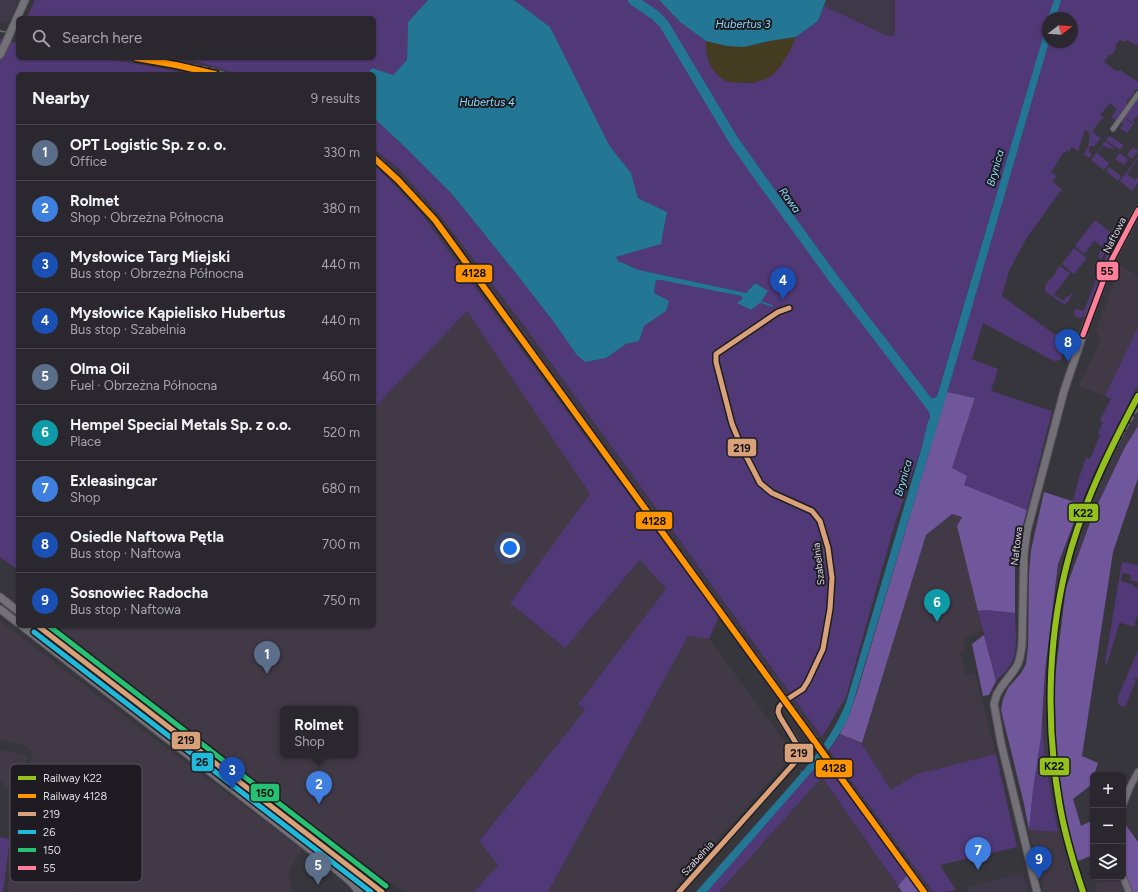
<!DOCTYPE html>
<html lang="en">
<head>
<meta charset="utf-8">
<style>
  body { margin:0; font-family:Figtree,sans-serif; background:#36343a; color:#f1f3f6 }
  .controls { position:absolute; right:12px; bottom:12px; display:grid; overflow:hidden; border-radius:6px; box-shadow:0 1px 3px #0004 }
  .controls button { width:36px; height:36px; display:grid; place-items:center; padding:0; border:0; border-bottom:1px solid #46444a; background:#2a282e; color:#f1f3f6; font:20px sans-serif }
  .compass { position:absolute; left:1042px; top:12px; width:36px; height:36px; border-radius:50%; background:#2a282e; box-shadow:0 1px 3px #0004; rotate:73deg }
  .you { position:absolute; left:510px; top:548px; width:14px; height:14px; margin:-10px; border:3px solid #fff; border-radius:50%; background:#1a73e8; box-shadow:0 0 0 6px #1a73e833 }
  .badge { display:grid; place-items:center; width:26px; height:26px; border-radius:50%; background:#a3a0a8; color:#fff; font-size:13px; font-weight:700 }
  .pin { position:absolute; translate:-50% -33px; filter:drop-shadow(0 1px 2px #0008) }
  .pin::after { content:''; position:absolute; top:21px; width:14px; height:12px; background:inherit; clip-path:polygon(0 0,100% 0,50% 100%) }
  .popup { position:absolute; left:280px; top:706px; width:78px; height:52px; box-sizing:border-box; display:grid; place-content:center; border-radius:6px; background:#2a282e; filter:drop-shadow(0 1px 3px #0005); font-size:13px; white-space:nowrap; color:#a5a6aa }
  .popup b { font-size:15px; color:#f1f3f6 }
  .popup::after { content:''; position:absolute; left:50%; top:100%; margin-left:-8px; border:8px solid transparent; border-top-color:#2a282e }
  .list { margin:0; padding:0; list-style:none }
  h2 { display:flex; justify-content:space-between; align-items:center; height:52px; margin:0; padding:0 16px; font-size:17px }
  h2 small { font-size:13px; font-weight:400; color:#a5a6aa }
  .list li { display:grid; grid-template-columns:26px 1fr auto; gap:12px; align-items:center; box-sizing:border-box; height:56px; padding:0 16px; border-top:1px solid #46444a }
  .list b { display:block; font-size:15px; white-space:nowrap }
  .list p { margin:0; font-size:13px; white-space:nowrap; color:#a5a6aa }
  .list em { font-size:13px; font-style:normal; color:#a5a6aa }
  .icon { flex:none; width:22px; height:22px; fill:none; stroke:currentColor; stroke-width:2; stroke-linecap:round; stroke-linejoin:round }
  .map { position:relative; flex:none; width:1138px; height:892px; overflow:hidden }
  .search { position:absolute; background:#2a282e; box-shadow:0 1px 3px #0004; left:16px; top:16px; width:360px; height:44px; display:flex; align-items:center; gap:10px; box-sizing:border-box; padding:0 14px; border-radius:6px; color:#a5a6aa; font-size:15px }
  .panel { position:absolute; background:#2a282e; box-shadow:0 1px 3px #0004; left:16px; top:72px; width:360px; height:556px; border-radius:6px }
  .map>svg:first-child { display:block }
  .built { fill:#3e3849 }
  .industrial { fill:#423947; fill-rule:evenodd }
  .green { fill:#513876 }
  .forest { fill:#70569a }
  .sand { fill:#443c21 }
  .water { fill:#237694 }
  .pier { fill:#38363d }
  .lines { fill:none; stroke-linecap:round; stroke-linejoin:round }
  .stream { stroke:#237694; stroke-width:1.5 }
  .river { stroke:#237694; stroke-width:10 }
  .pedestrian-casing { stroke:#55535a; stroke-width:6 }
  .minor-casing { stroke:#55535a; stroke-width:8 }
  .tertiary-casing { stroke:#55535a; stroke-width:9 }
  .pedestrian { stroke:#737177; stroke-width:4.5 }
  .minor { stroke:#737177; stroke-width:6 }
  .tertiary { stroke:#737177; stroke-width:7 }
  .rail { stroke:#6d6c70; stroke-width:1.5; stroke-dasharray:6 3; stroke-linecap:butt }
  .tertiary-bridge-casing { stroke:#55535a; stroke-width:9; stroke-linecap:butt }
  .tertiary-bridge { stroke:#737177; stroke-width:7 }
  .bus-1-casing { stroke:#1e1c22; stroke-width:8 }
  .bus-2-casing { stroke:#1e1c22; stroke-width:8 }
  .bus-3-casing { stroke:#1e1c22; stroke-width:8 }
  .bus-4-casing { stroke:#1e1c22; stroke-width:8 }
  .bus-1 { stroke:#d9a179; stroke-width:5 }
  .bus-2 { stroke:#20b9da; stroke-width:5 }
  .bus-3 { stroke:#26c172; stroke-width:5 }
  .bus-4 { stroke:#ff8098; stroke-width:5 }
  .rail-1-casing { stroke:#1e1c22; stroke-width:9 }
  .rail-2-casing { stroke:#1e1c22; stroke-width:9 }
  .rail-1 { stroke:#95c11f; stroke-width:6 }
  .rail-2 { stroke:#ff9500; stroke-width:6 }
  .labels { text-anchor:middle; stroke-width:4; stroke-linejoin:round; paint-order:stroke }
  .street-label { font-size:10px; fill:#dcd9e2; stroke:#1e1c22 }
  .water-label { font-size:11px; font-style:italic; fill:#8cd9fb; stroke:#1e1c22 }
  .key { fill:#1e1c22; stroke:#57555c; stroke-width:1 }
  .key-label { font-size:11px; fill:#dcd9e2 }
  .line-badge { stroke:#1e1c22; stroke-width:1.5 }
  .pale-badge-label { font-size:11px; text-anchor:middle; font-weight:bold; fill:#111 }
</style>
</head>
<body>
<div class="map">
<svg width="1138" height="892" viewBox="0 0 1138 892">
  <rect width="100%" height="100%" fill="#38363d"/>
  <!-- built -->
  <g class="built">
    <polygon points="0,0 17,0 16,7 8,23 0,22"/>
    <polygon points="826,0 895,0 895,35 888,36 824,6"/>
    <polygon points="103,58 182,58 196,61 237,74 190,74"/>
    <polygon points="374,149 397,167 439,214 525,327 822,737 821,738 819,737 814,743 810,745 719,616 573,420 419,211 374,164"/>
    <polygon points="1138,384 1138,426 1125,447 1094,512 1055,677 1055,719 1056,760 1071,841 1089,892 1075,892 1068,871 1052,803 1045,761 1042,718 1045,671 1058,564 1094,472"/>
    <polygon points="834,759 933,892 921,892 829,764"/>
    <polygon points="1024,872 1024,874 1023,876 1025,882 1027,883 1028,890 1027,892 969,892 967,887"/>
  </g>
  <!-- industrial -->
  <g class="industrial">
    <polygon points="1121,265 1138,276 1138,337 1111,398 1079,386 1101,339 1096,330"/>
    <path d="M467,310L590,494L510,603L565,648L640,560L666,589L578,704L585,710L479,840L498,865L474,892H406L378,875L58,635L64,626H374V408ZM283,709H355V755H283Z"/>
    <polygon points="952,514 962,517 957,526 983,630 968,637 963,637 966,652 960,653 966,675 975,674 996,754 917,774 891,791 862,744 926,535"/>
    <polygon points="0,621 157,741 302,849 288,873 293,892 81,892 76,891 75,892 8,892 7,886 18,838 33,753 25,745 0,740"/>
    <polygon points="688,636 709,639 794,754 689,871 672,892 548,892"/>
    <polygon points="0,750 27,756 18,801 0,779"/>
    <polygon points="822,776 902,892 719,892"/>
    <polygon points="1029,830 1058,832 1068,871 1075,892 1044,892"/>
    <polygon points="1102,877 1119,877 1125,892 1098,892 1094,880"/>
  </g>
  <!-- green -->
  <g class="green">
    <polygon points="35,0 428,0 408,22 407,60 393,75 372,68 367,74 237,74 196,61 182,58 374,58 374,18 27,18"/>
    <path d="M514,0H630L647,10L659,21L667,31L733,143L839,288L918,392C923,399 934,414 928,421L924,440L894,526L846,697L822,737L525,327L439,214L397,167L374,149V118L406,148L452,194L518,276L553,321L576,354L606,358L626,344L639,341L644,326L666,311L654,293L656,280H660L741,296L743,297L738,303L751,310L755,283L746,293L639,270L618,261L616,257L661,244L667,212L638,198L631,173L609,145L550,27Z"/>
    <path d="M637,0H659L680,22L706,41V51L710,65L717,75L729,82L754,83L771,76L780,66L790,50L796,37L818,21L824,6L888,36L895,35V0H1054L936,398C929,399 925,394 921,390C859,310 797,231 740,147C722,121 706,92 689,65C680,49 672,32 661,18C654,11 645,6 637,0Z"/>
    <polygon points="1061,0 1138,0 1138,44 1137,46 1128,40 1125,42 1120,40 1115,46 1116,48 1112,55 1110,54 1104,62 1116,71 1118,70 1119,71 1120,70 1138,82 1138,89 1134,90 1134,93 1129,99 1127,99 1127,106 1117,119 1116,119 1115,120 1111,117 1117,109 1110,103 1100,115 1104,118 1102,120 1101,119 1092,132 1101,138 1094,146 1091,146 1089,147 1089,152 1092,154 1089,158 1084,155 1086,149 1088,148 1090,133 1085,130 1078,151 1072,147 1069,152 1067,150 1065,153 1063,153 1059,159 1059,160 1051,172 1057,176 1052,182 1062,189 1026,239 1009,271 1002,296 1054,334 1062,332 1070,342 1060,360 1054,361 983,323 972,359 998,369 991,391 1052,411 1027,510 963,485 952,468 975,398 947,392 1049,42 1072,42 1072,18 1056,18"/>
    <polygon points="0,39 18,43 18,58 103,58 190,74 18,74 18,570 0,557"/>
    <polygon points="1138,98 1138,115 1133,121 1135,123 1134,124 1124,116"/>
    <polygon points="1124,117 1133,125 1127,133 1120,128 1124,123 1121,121"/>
    <polygon points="1109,136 1124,145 1120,150 1106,140"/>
    <polygon points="1105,141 1114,148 1113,150 1109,147 1108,149 1103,145 1097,153 1109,163 1104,170 1091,160"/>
    <polygon points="1133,147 1138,151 1133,158 1130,158 1127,155"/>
    <polygon points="1120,153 1128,160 1124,165 1115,159"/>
    <polygon points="1138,157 1138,159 1127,174 1135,180 1138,177 1138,183 1132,191 1120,181"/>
    <polygon points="374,164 419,211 573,420 719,616 709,639 688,636 548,892 474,892 498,865 479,841 585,710 578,704 666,589 640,560 565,648 510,603 590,494 467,311 374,408"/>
    <polygon points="1109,167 1121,176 1118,181 1106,171"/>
    <polygon points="1095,220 1114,235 1101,260 1098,257 1100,254 1099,253 1103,247 1094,241 1084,254 1075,246"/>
    <polygon points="1074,248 1087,258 1074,274 1062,264"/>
    <polygon points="1110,248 1112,252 1087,314 1081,318 1076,317 1074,314 1074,311 1077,309 1084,311 1101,266"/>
    <path d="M1060,266L1070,273L1054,295L1064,301L1067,296L1069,297L1072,293L1073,294L1065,305L1046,292C1043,283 1051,280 1056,273V271Z"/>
    <polygon points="1138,327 1138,384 1094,472 1081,504 1073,501 1079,478 1086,457 1090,459 1100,435 1098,433 1103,422 1100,420 1111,399 1105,396"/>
    <polygon points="1122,562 1138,565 1138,582 1130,580 1131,575 1123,573 1121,581 1134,585 1134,587 1138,588 1138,613 1134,627 1121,623 1119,624 1107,664 1105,663"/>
    <path d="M986,610L1015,613C1015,629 1019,649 1011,664C1007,670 1001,676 996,681L978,611Z"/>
    <polygon points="1138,650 1138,677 1137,679 1134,678 1133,679 1136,680 1126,705 1123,707 1118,704 1118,697"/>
    <polygon points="1042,718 1045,761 1058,832 1029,830 1033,790 1041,737"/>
    <polygon points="840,734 862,744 891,790 917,774 996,754 1017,847 940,865 956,890 944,892 933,892 829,751"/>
    <polygon points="823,758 829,764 908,874 898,886 822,777 719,892 707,892"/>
    <polygon points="0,837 10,839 3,892 0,892"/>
    <polygon points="306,838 377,892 362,892 305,841"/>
  </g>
  <!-- forest -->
  <g class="forest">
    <polygon points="947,392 975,398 952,468 967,476 964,485 1027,510 1019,539 1015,567 1015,613 986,610 978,611 957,526 962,517 952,514 926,535 862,743 840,734 850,713 858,689"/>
    <polygon points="1138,426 1138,478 1113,552 1082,756 1098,763 1094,775 1093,775 1091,785 1073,799 1081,826 1093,820 1093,855 1078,861 1071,841 1063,800 1056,760 1055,719 1055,677 1066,588 1094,512 1125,447"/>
    <polygon points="1044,492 1081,504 1058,564 1045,671 1041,737 1033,790 1029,830 1024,804 1001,710 1003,699 1008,688 1021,673 1026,664 1028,647 1029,574 1031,550"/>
    <polygon points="984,635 996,681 989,695 983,696 972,644"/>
    <polygon points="1123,821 1138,842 1138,892 1132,892 1123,870"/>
    <polygon points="908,874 921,892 902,892 898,886"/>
  </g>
  <!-- sand -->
  <path class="sand" d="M796,37C791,49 782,68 771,76C764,81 753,83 744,82C740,82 733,83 729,82C713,77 705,57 706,41L727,46L764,43L769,41Z"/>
  <!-- water -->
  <g class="water">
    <polygon points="428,0 514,0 550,27 609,145 631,173 638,198 667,212 661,244 616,257 618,261 639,270 746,293 755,283 768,291 761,302 751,310 737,303 743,298 741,296 660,280 656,280 654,293 669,301 666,311 644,326 639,341 626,344 606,358 585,362 576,354 553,321 518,276 452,194 406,148 374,118 374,74 367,74 372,68 393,75 407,60 408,22"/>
    <polygon points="659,0 826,0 818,21 796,37 769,41 744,47 727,46 706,41 680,22"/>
    <polygon points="1054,0 1061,0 1056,18 1048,18"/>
    <path d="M1048,20V42H1049L945,400L850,713C843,731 832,745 821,761L707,892H696L789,787L801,773L800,770L802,772C821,749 834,732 846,703L922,446L928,421C932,418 929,412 927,408L933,407L931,398H935L937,396Z"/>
  </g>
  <!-- pier -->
  <polygon class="pier" points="823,743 830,753 825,759 818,749"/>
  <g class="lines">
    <!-- stream -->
    <g class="stream">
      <polyline points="842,295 844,293"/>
      <polyline points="761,302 772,306"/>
    </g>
    <!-- river -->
    <polyline class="river" points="633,0 655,15 664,24 716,111 734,141 758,175 836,282 931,406 936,410"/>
    <!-- pedestrian casing -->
    <g class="pedestrian-casing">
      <polyline id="pedestrian" points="1113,129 1138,94"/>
    </g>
    <!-- minor casing -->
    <g class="minor-casing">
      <g id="minor">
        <polyline points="789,308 778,312 722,350 716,354 716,362 732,424 742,448 760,483 772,493 812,511 820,521 824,532 832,578 830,609 823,649 808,681 803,689 790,698"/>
        <polyline points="1123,805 1130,787 1138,772"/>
        <polyline points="1123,877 1129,892"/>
        <path d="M679,892L797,760C803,745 791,735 783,723C781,719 778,715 778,711C778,707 781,705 783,702"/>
      </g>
    </g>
    <!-- tertiary casing -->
    <g class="tertiary-casing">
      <g id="tertiary">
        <polyline points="11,31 25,0"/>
        <polyline points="0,55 8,38"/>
        <polyline points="0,597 18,611"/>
        <polyline points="0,609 18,623"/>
        <polyline points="22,626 338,871 351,882 359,892"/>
        <polyline points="38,626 382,892"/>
        <polyline points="1037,892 1001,743 994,704 997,694 1002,686 1015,669 1018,664 1020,657 1022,645 1024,553 1027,531 1064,391 1086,326 1110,263 1138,210"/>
      </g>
    </g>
    <!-- pedestrian -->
    <use href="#pedestrian" class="pedestrian"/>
    <!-- minor -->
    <use href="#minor" class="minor"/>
    <!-- tertiary -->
    <use href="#tertiary" class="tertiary"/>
    <!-- rail -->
    <g class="rail">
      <polyline points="0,31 18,34"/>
      <polyline points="158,58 210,68 229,74"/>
      <path d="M374,153C397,173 418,195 438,218L929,892"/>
      <polyline points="1088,501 1126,429 1138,409"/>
    </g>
    <!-- tertiary-bridge casing -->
    <g class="tertiary-bridge-casing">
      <polyline id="tertiary-bridge" points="8,38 11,31"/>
    </g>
    <!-- tertiary-bridge -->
    <use href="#tertiary-bridge" class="tertiary-bridge"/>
    <!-- bus-1 casing -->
    <g class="bus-1-casing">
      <g id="bus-1">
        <polyline points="38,626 382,892"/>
        <polyline points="679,892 797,760 799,755 799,748 780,717 778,712 779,707 783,702 803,689 808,681 823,649 830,609 832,578 828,548 820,521 812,511 772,493 760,483 742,448 732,424 716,362 716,354 778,312 789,308"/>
      </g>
    </g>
    <!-- bus-2 casing -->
    <g class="bus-2-casing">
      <polyline id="bus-2" points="34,632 371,892"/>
    </g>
    <!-- bus-3 casing -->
    <g class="bus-3-casing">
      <polyline id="bus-3" points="49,626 386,886"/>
    </g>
    <!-- bus-4 casing -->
    <g class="bus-4-casing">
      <polyline id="bus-4" points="1083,335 1110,263 1138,210"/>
    </g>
    <!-- bus-1 -->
    <use href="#bus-1" class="bus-1"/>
    <!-- bus-2 -->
    <use href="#bus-2" class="bus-2"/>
    <!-- bus-3 -->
    <use href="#bus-3" class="bus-3"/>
    <!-- bus-4 -->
    <use href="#bus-4" class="bus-4"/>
    <!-- rail-1 casing -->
    <g class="rail-1-casing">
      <path id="rail-1" d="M1083,892C1073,862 1064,832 1059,801C1045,718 1048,629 1071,549C1087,495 1112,445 1138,396"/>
    </g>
    <!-- rail-2 casing -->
    <g class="rail-2-casing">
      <g id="rail-2">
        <polyline points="136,58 176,65 215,74"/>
        <polyline points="374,158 398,180 435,220 924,892"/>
      </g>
    </g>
    <!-- rail-1 -->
    <use href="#rail-1" class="rail-1"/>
    <!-- rail-2 -->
    <use href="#rail-2" class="rail-2"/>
  </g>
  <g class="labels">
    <!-- street labels -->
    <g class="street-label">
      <text transform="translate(1114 235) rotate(-63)" y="4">Naftowa</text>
      <text transform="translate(1016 546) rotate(-83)" y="4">Naftowa</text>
      <text transform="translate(818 564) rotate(-97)" y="4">Szabelnia</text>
      <text transform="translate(697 858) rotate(-48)" y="4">Szabelnia</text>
    </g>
    <!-- water labels -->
    <g class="water-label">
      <text x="743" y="28">Hubertus 3</text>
      <text x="487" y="106">Hubertus 4</text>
      <text transform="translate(995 168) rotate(-74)" y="4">Brynica</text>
      <text transform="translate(790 200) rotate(54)" y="4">Rawa</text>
      <text transform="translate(903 478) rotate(-74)" y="4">Brynica</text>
    </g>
  </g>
  <!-- legend -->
  <rect x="10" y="764" width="132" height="118" rx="6" class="key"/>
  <rect x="18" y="776" width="18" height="4" fill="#95c11f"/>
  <rect x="18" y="794" width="18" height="4" fill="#ff9500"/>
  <rect x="18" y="812" width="18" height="4" fill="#d9a179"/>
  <rect x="18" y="830" width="18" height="4" fill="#20b9da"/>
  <rect x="18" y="848" width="18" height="4" fill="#26c172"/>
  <rect x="18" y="866" width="18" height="4" fill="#ff8098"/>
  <g class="key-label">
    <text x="43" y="782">Railway K22</text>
    <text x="43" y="800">Railway 4128</text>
    <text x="43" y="818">219</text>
    <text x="43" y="836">26</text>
    <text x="43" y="854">150</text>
    <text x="43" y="872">55</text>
  </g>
  <g class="line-badge">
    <rect x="1096" y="261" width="23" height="20" rx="4" fill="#ff8098"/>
    <rect x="455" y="264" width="38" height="19" rx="4" fill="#ff9500"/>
    <rect x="727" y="438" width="30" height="19" rx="4" fill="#d9a179"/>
    <rect x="1068" y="503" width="31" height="19" rx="4" fill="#95c11f"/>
    <rect x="635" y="511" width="38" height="19" rx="4" fill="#ff9500"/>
    <rect x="171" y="731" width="30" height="19" rx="4" fill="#d9a179"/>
    <rect x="784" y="743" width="30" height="20" rx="4" fill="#d9a179"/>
    <rect x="191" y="752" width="23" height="20" rx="4" fill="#20b9da"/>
    <rect x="1039" y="757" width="31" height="19" rx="4" fill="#95c11f"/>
    <rect x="815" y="759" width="38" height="19" rx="4" fill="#ff9500"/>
    <rect x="250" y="783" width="30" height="19" rx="4" fill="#26c172"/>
  </g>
  <g class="pale-badge-label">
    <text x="1107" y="275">55</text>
    <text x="474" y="277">4128</text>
    <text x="742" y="452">219</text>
    <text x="1083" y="517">K22</text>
    <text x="654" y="525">4128</text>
    <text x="186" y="744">219</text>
    <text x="799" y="757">219</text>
    <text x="202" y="766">26</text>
    <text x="1054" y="770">K22</text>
    <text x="834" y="772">4128</text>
    <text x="265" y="797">150</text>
  </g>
</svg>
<div class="controls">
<button>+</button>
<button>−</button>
<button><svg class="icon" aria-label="layers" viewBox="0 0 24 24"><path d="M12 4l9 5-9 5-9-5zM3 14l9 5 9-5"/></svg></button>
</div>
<svg class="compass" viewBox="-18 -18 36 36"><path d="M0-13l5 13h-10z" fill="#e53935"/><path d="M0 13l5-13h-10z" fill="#a5a6aa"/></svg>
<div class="you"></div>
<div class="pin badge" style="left:267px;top:674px;background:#5c6f8a">1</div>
<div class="pin badge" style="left:319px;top:804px;background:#3f7fe0">2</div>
<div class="popup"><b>Rolmet</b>Shop</div>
<div class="pin badge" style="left:232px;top:790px;background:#1a4fb4">3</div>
<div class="pin badge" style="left:783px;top:300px;background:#1a4fb4">4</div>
<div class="pin badge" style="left:318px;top:885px;background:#5c6f8a">5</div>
<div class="pin badge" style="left:937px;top:622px;background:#0f9aa8">6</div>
<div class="pin badge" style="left:978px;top:870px;background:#3f7fe0">7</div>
<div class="pin badge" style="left:1068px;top:362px;background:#1a4fb4">8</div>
<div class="pin badge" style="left:1039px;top:879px;background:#1a4fb4">9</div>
<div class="search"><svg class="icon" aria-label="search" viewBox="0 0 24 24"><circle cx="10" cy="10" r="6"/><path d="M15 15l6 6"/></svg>Search here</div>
<section class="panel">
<h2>Nearby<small>9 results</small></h2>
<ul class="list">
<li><span class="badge" style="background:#5c6f8a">1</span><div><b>OPT Logistic Sp. z o. o.</b><p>Office</p></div><em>330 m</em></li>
<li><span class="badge" style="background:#3f7fe0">2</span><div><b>Rolmet</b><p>Shop · Obrzeżna Północna</p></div><em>380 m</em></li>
<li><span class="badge" style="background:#1a4fb4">3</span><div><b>Mysłowice Targ Miejski</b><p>Bus stop · Obrzeżna Północna</p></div><em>440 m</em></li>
<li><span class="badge" style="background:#1a4fb4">4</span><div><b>Mysłowice Kąpielisko Hubertus</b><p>Bus stop · Szabelnia</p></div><em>440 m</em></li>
<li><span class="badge" style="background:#5c6f8a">5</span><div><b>Olma Oil</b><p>Fuel · Obrzeżna Północna</p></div><em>460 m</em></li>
<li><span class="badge" style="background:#0f9aa8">6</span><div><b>Hempel Special Metals Sp. z o.o.</b><p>Place</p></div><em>520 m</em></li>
<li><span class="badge" style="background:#3f7fe0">7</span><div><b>Exleasingcar</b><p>Shop</p></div><em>680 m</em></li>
<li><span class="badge" style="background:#1a4fb4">8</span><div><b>Osiedle Naftowa Pętla</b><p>Bus stop · Naftowa</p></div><em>700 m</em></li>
<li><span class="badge" style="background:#1a4fb4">9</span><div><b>Sosnowiec Radocha</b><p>Bus stop · Naftowa</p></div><em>750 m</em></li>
</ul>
</section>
</div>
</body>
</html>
